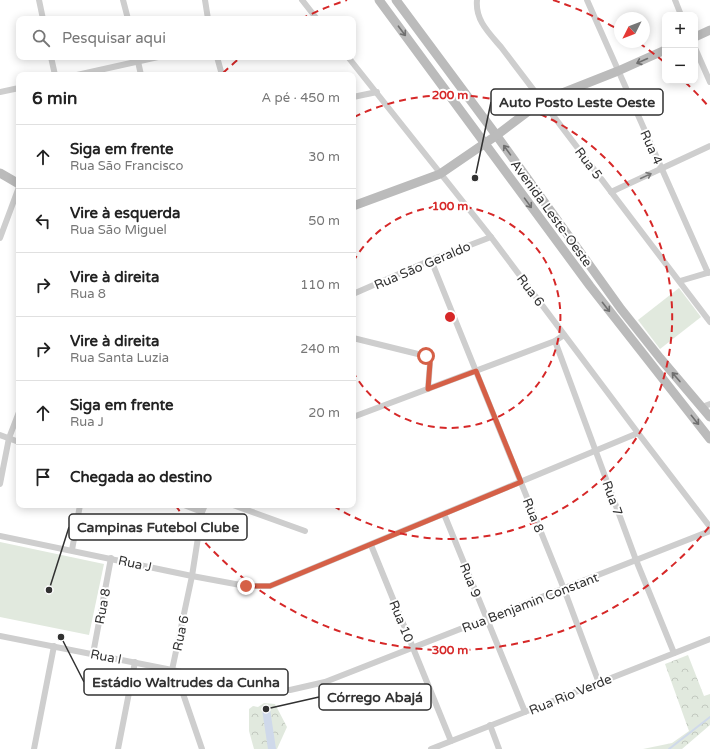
<!DOCTYPE html>
<html lang="pt">
<head>
<meta charset="utf-8">
<style>
  body { margin:0; font-family:"Varela Round",sans-serif; background:#f6f6f6; color:#222 }
  .controls { position:absolute; right:12px; top:12px; display:grid; overflow:hidden; border-radius:8px; box-shadow:0 2px 10px #0003 }
  .controls button { width:36px; height:36px; display:grid; place-items:center; padding:0; border:0; border-bottom:1px solid #e0e0e0; background:#fff; color:#222; font:20px sans-serif }
  .compass { position:absolute; left:614px; top:12px; width:36px; height:36px; border-radius:50%; background:#fff; box-shadow:0 2px 10px #0003; rotate:228deg }
  .stop { position:absolute; width:12px; height:12px; margin:-9px; border:3px solid #d56047; border-radius:50%; background:#fff }
  .stop.end { background:#d56047; border-color:#fff; box-shadow:0 1px 4px #0008 }
  .list { margin:0; padding:0; list-style:none }
  h2 { display:flex; justify-content:space-between; align-items:center; height:52px; margin:0; padding:0 16px; font-size:17px }
  h2 small { font-size:13px; font-weight:400; color:#767676 }
  .list li { display:grid; grid-template-columns:26px 1fr auto; gap:12px; align-items:center; box-sizing:border-box; height:64px; padding:0 16px; border-top:1px solid #e0e0e0 }
  .list b { display:block; font-size:15px; white-space:nowrap }
  .list p { margin:0; font-size:13px; white-space:nowrap; color:#767676 }
  .list em { font-size:13px; font-style:normal; color:#767676 }
  .icon { flex:none; width:22px; height:22px; fill:none; stroke:currentColor; stroke-width:2; stroke-linecap:round; stroke-linejoin:round }
  .map { position:relative; flex:none; width:710px; height:749px; overflow:hidden }
  .search { position:absolute; background:#fff; box-shadow:0 2px 10px #0003; left:16px; top:16px; width:340px; height:44px; display:flex; align-items:center; gap:10px; box-sizing:border-box; padding:0 14px; border-radius:8px; color:#767676; font-size:15px }
  .panel { position:absolute; background:#fff; box-shadow:0 2px 10px #0003; left:16px; top:72px; width:340px; height:436px; border-radius:8px }
  .map>svg:first-child { display:block }
  .green { fill:#e1e9de }
  .forest { fill:url(#forest-crowns) }
  .lines { fill:none; stroke-linecap:round; stroke-linejoin:round }
  .stream { stroke:#cfd9ea; stroke-width:2 }
  .canal { stroke:#cfd9ea; stroke-width:8 }
  .street { stroke:#cecece; stroke-width:6 }
  .secondary { stroke:#bbb; stroke-width:9 }
  .oneway { stroke:#6f6f6f }
  .oneway2 { stroke:#787878 }
  .route { stroke:#d56047; stroke-width:5 }
  .ring { fill:none; stroke:#d62828; stroke-width:2; stroke-dasharray:7 5 }
  .labels { text-anchor:middle; stroke-width:4; stroke-linejoin:round; paint-order:stroke }
  .street-label { font-size:13px; fill:#313131; stroke:#fff }
  .centre { fill:#d62828; stroke:#fff; stroke-width:2 }
  .ring-label { font-size:12px; text-anchor:middle; font-weight:bold; fill:#d62828; stroke:#fff; stroke-width:4; stroke-linejoin:round; paint-order:stroke }
  .leader { fill:none; stroke:#313131; stroke-width:1.5 }
  .callout-dot { fill:#313131; stroke:#fff; stroke-width:1.5 }
  .callout { fill:#fff; stroke:#313131; stroke-width:1.5 }
  .callout-label { font-size:14px; text-anchor:middle; font-weight:bold; fill:#313131 }
</style>
</head>
<body>
<div class="map">
<svg width="710" height="749" viewBox="0 0 710 749">
  <defs>
    <pattern id="forest-crowns" width="20" height="18" patternUnits="userSpaceOnUse"><rect width="20" height="18" fill="#e1e9de"/><path d="M2 6a3 3 0 1 1 6 0M12 15a3 3 0 1 1 6 0" fill="none" stroke="#c2c8bf"/></pattern>
  </defs>
  <rect width="100%" height="100%" fill="#fff"/>
  <!-- green -->
  <g class="green">
    <polygon points="679,288 701,317 660,349 638,320"/>
    <polygon points="0,542 104,564 89,635 0,617"/>
  </g>
  <!-- forest -->
  <g class="forest">
    <polygon points="688,655 704,696 710,694 710,725 682,749 643,749 672,743 689,731 665,664"/>
    <polygon points="264,703 275,704 287,727 277,749 254,749 249,731 249,709 253,706 258,707"/>
  </g>
  <g class="lines">
    <!-- stream -->
    <polyline class="stream" points="669,749 710,717"/>
    <!-- canal -->
    <polyline class="canal" points="266,709 272,749"/>
    <!-- street -->
    <g class="street">
      <polyline points="39,0 43,19"/>
      <polyline points="123,0 128,19"/>
      <polyline points="205,0 208,19"/>
      <polyline points="302,0 317,19"/>
      <path d="M477,0C475,20 489,33 501,47L710,322"/>
      <polyline points="587,0 708,273"/>
      <polyline points="675,0 681,15"/>
      <polyline points="695,48 710,82"/>
      <polyline points="51,57 55,75"/>
      <polyline points="137,57 141,75"/>
      <polyline points="217,57 222,75"/>
      <polyline points="348,57 491,237 638,433 710,527"/>
      <polyline points="77,75 158,57"/>
      <polyline points="0,92 19,88"/>
      <polyline points="353,97 377,92"/>
      <polyline points="611,192 710,146"/>
      <polyline points="0,238 19,187"/>
      <polyline points="431,260 564,589 599,683"/>
      <polyline points="680,281 710,272"/>
      <polyline points="353,294 431,260 491,237"/>
      <polyline points="353,338 426,356 430,363 428,389"/>
      <polyline points="555,341 636,560 674,653"/>
      <polyline points="702,407 710,404"/>
      <polyline points="353,417 555,341 564,335"/>
      <polyline points="0,435 19,442"/>
      <polyline points="0,484 9,438 19,412"/>
      <polyline points="184,505 202,512"/>
      <polyline points="233,505 305,531"/>
      <polyline points="444,514 525,712"/>
      <polyline points="0,536 192,576 246,586 270,586 638,433"/>
      <polyline points="371,545 451,741"/>
      <polyline points="72,550 80,505"/>
      <polyline points="0,636 172,670 258,688 290,690 325,682 710,531"/>
      <polyline points="93,654 111,558"/>
      <polyline points="490,725 499,749"/>
      <polyline points="34,749 54,646"/>
      <polyline points="118,749 135,662"/>
      <polyline points="202,749 179,682 172,670 192,576 202,512 205,505"/>
      <polyline points="431,749 710,639"/>
    </g>
    <!-- secondary -->
    <g class="secondary">
      <polyline points="379,0 590,286 710,439"/>
      <polyline points="396,0 494,132 621,309 660,358 710,417"/>
      <polyline points="695,37 710,30"/>
      <polyline points="0,173 19,184"/>
      <polyline points="353,206 440,174 497,135 542,101 618,71 665,50"/>
    </g>
  </g>
  <!-- one-way arrows -->
  <defs><path id="oneway-shaft" d="M-6 0H5M1.5-3L5.5 0L1.5 3" fill="none" stroke-width="1.6" stroke-linecap="round" stroke-linejoin="round"/></defs>
  <g class="oneway">
    <use href="#oneway-shaft" transform="translate(402 31) rotate(53)"/>
    <use href="#oneway-shaft" transform="translate(642 61) rotate(156)"/>
    <use href="#oneway-shaft" transform="translate(507 150) rotate(-126)"/>
    <use href="#oneway-shaft" transform="translate(528 203) rotate(54)"/>
    <use href="#oneway-shaft" transform="translate(606 307) rotate(52)"/>
    <use href="#oneway-shaft" transform="translate(676 377) rotate(-131)"/>
    <use href="#oneway-shaft" transform="translate(695 420) rotate(51)"/>
  </g>
  <use class="oneway2" href="#oneway-shaft" transform="translate(646 176) rotate(-25)"/>
  <g class="lines">
    <!-- route -->
    <polyline class="route" points="246,586 270,586 521,482 476,371 428,389 430,363 426,356"/>
  </g>
  <!-- distance rings -->
  <g class="ring">
    <path d="M353 262A111 111 0 1 1 353 372"/>
    <path d="M354 117A222 222 0 1 1 332 505"/>
    <path d="M709 527A333 333 0 0 1 176 506M223 73A333 333 0 0 1 240 58M301 19A333 333 0 0 1 347 0M553 0A333 333 0 0 1 619 30M639 43A333 333 0 0 1 664 62M685 82A333 333 0 0 1 709 107"/>
  </g>
  <g class="labels">
    <!-- street labels -->
    <g class="street-label">
      <text transform="translate(652 147) rotate(66)" y="5">Rua 4</text>
      <text transform="translate(589 163) rotate(53)" y="5">Rua 5</text>
      <text transform="translate(552 213) rotate(54)" y="5">Avenida Leste-Oeste</text>
      <text transform="translate(422 265) rotate(-23)" y="5">Rua São Geraldo</text>
      <text transform="translate(531 290) rotate(53)" y="5">Rua 6</text>
      <text transform="translate(613 498) rotate(70)" y="5">Rua 7</text>
      <text transform="translate(534 515) rotate(68)" y="5">Rua 8</text>
      <text transform="translate(135 563) rotate(12)" y="5">Rua J</text>
      <text transform="translate(471 580) rotate(68)" y="5">Rua 9</text>
      <text transform="translate(530 602) rotate(-21)" y="5">Rua Benjamin Constant</text>
      <text transform="translate(102 606) rotate(-79)" y="5">Rua 8</text>
      <text transform="translate(402 621) rotate(68)" y="5">Rua 10</text>
      <text transform="translate(180 633) rotate(-78)" y="5">Rua 6</text>
      <text transform="translate(106 656) rotate(11)" y="5">Rua l</text>
      <text transform="translate(570 694) rotate(-22)" y="5">Rua Rio Verde</text>
    </g>
  </g>
  <circle cx="450" cy="317" r="6" class="centre"/>
  <g class="ring-label">
    <text x="450" y="99">200 m</text>
    <text x="450" y="210">100 m</text>
    <text x="450" y="654">300 m</text>
  </g>
  <!-- callouts -->
  <path class="leader" d="M475 178L491 102M49 590L69 527M61 637L84 682M266 709L319 697"/>
  <g class="callout-dot">
    <circle cx="475" cy="178" r="4"/>
    <circle cx="49" cy="590" r="4"/>
    <circle cx="61" cy="637" r="4"/>
    <circle cx="266" cy="709" r="4"/>
  </g>
  <g class="callout">
    <rect x="491" y="89" width="172" height="26" rx="4"/>
    <rect x="69" y="514" width="178" height="26" rx="4"/>
    <rect x="84" y="669" width="204" height="26" rx="4"/>
    <rect x="319" y="684" width="112" height="26" rx="4"/>
  </g>
  <g class="callout-label">
    <text x="577" y="107">Auto Posto Leste Oeste</text>
    <text x="158" y="532">Campinas Futebol Clube</text>
    <text x="186" y="687">Estádio Waltrudes da Cunha</text>
    <text x="375" y="702">Córrego Abajá</text>
  </g>
</svg>
<div class="controls">
<button>+</button>
<button>−</button>
</div>
<svg class="compass" viewBox="-18 -18 36 36"><path d="M0-13l5 13h-10z" fill="#e53935"/><path d="M0 13l5-13h-10z" fill="#767676"/></svg>
<div class="stop" style="left:426px;top:356px"></div>
<div class="stop end" style="left:246px;top:586px"></div>
<div class="search"><svg class="icon" aria-label="search" viewBox="0 0 24 24"><circle cx="10" cy="10" r="6"/><path d="M15 15l6 6"/></svg>Pesquisar aqui</div>
<section class="panel">
<h2>6 min<small>A pé · 450 m</small></h2>
<ul class="list">
<li><svg class="icon" aria-label="ahead" viewBox="0 0 24 24"><path d="M12 20V5M6 11l6-6 6 6"/></svg><div><b>Siga em frente</b><p>Rua São Francisco</p></div><em>30 m</em></li>
<li><svg class="icon" aria-label="left" viewBox="0 0 24 24"><path d="M17 20v-9H6M10 6l-5 5 5 5"/></svg><div><b>Vire à esquerda</b><p>Rua São Miguel</p></div><em>50 m</em></li>
<li><svg class="icon" aria-label="right" viewBox="0 0 24 24"><path d="M7 20v-9h11M14 6l5 5-5 5"/></svg><div><b>Vire à direita</b><p>Rua 8</p></div><em>110 m</em></li>
<li><svg class="icon" aria-label="right" viewBox="0 0 24 24"><path d="M7 20v-9h11M14 6l5 5-5 5"/></svg><div><b>Vire à direita</b><p>Rua Santa Luzia</p></div><em>240 m</em></li>
<li><svg class="icon" aria-label="ahead" viewBox="0 0 24 24"><path d="M12 20V5M6 11l6-6 6 6"/></svg><div><b>Siga em frente</b><p>Rua J</p></div><em>20 m</em></li>
<li><svg class="icon" aria-label="arrive" viewBox="0 0 24 24"><path d="M6 21V4h12l-3 4 3 4H6"/></svg><div><b>Chegada ao destino</b></div></li>
</ul>
</section>
</div>
</body>
</html>
